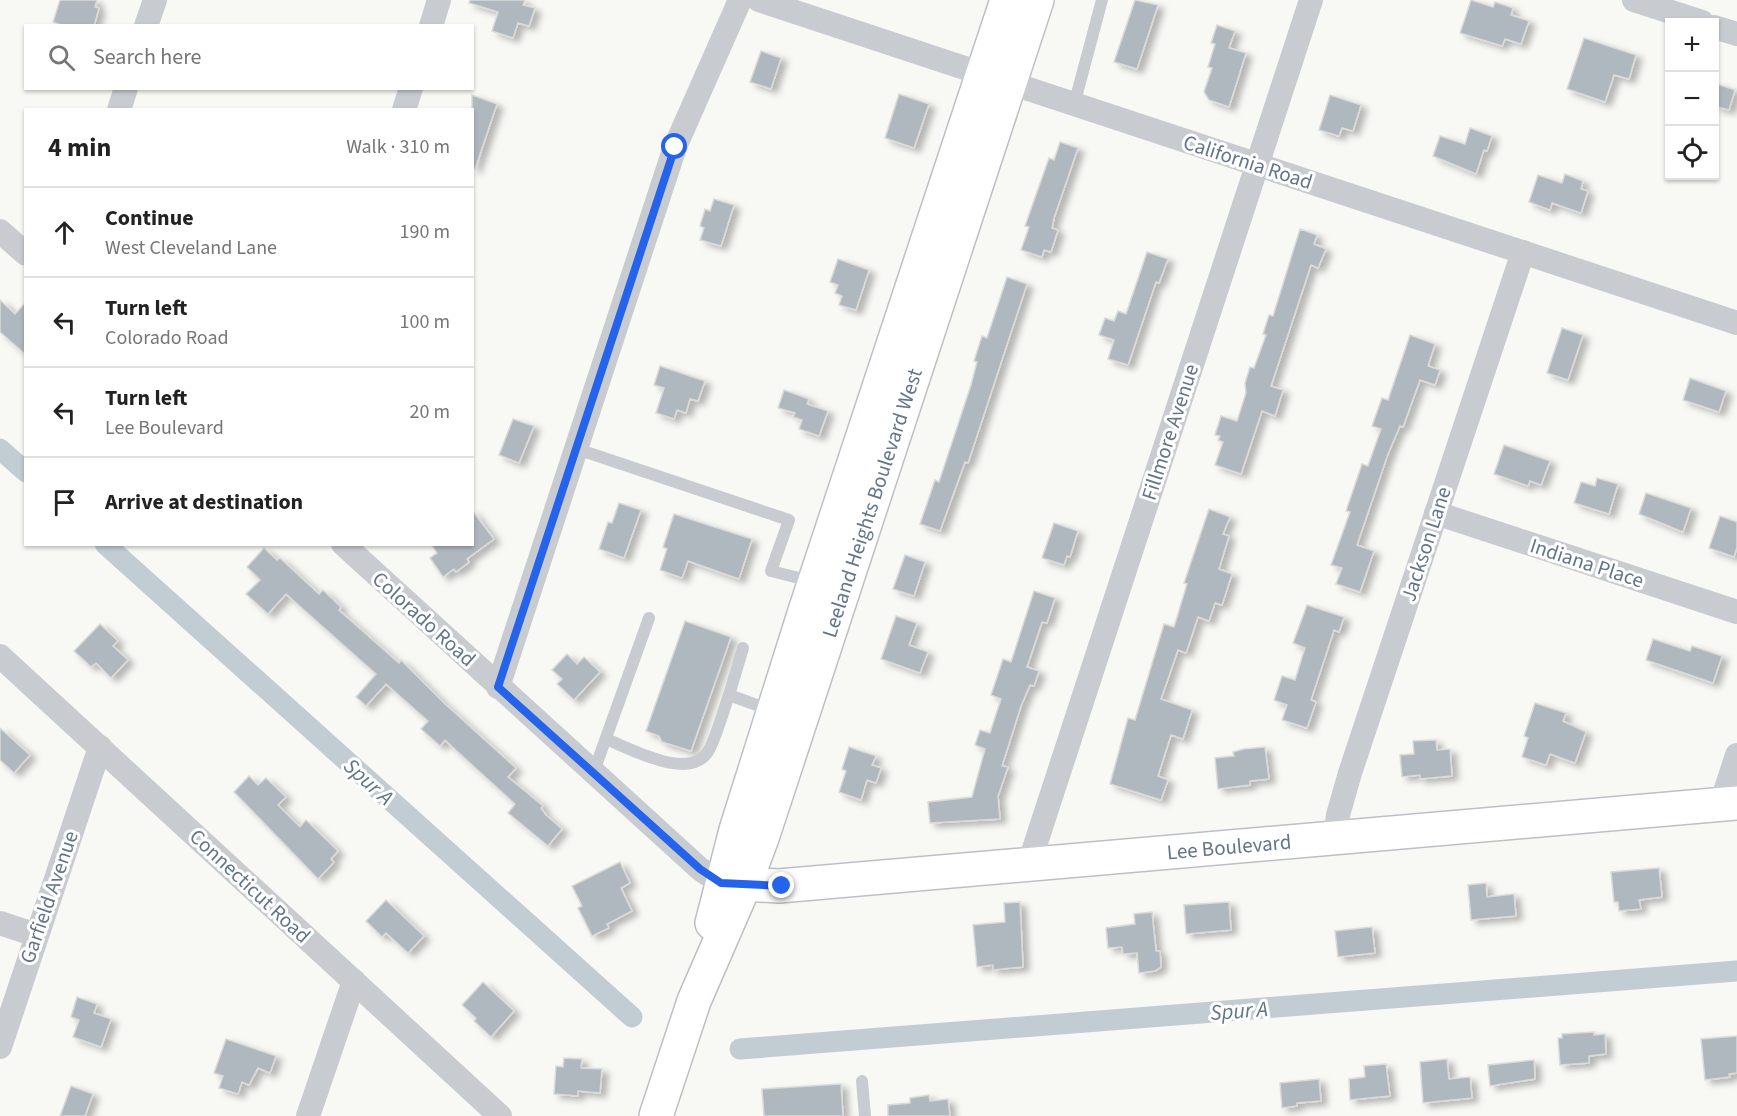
<!DOCTYPE html>
<html lang="en">
<head>
<meta charset="utf-8">
<style>
  body { margin:0; font-family:"Source Sans 3",sans-serif; background:#f2f2f2; color:#222 }
  .controls { position:absolute; right:18px; top:18px; display:grid; overflow:hidden; border-radius:0px; box-shadow:0 2px 4px #0004 }
  .controls button { width:54px; height:54px; display:grid; place-items:center; padding:0; border:0; border-bottom:2px solid #e0e0e0; background:#fff; color:#222; font:30px sans-serif }
  .stop { position:absolute; width:18px; height:18px; margin:-14px; border:4px solid #2563eb; border-radius:50%; background:#fff }
  .stop.end { background:#2563eb; border-color:#fff; box-shadow:0 2px 6px #0008 }
  .list { margin:0; padding:0; list-style:none }
  h2 { display:flex; justify-content:space-between; align-items:center; height:78px; margin:0; padding:0 24px; font-size:26px }
  h2 small { font-size:20px; font-weight:400; color:#767676 }
  .list li { display:grid; grid-template-columns:39px 1fr auto; gap:18px; align-items:center; box-sizing:border-box; height:90px; padding:0 24px; border-top:2px solid #e0e0e0 }
  .list b { display:block; font-size:22px; white-space:nowrap }
  .list p { margin:0; font-size:20px; white-space:nowrap; color:#767676 }
  .list em { font-size:20px; font-style:normal; color:#767676 }
  .icon { flex:none; width:33px; height:33px; fill:none; stroke:currentColor; stroke-width:2; stroke-linecap:round; stroke-linejoin:round }
  .map { position:relative; flex:none; width:1737px; height:1116px; overflow:hidden }
  .search { position:absolute; background:#fff; box-shadow:0 2px 4px #0004; left:24px; top:24px; width:450px; height:66px; display:flex; align-items:center; gap:15px; box-sizing:border-box; padding:0 21px; border-radius:0px; color:#767676; font-size:22px }
  .panel { position:absolute; background:#fff; box-shadow:0 2px 4px #0004; left:24px; top:108px; width:450px; height:438px; border-radius:0px }
  .map>svg:first-child { display:block }
  .lines { fill:none; stroke-linecap:round; stroke-linejoin:round }
  .canal { stroke:#c2ccd3; stroke-width:21 }
  .building { fill:#b0b8bf; stroke:#dadad7; stroke-width:1.5; filter:url(#shadow) }
  .secondary-casing { stroke:#bcc0c6; stroke-width:36 }
  .service { stroke:#c8cbcf; stroke-width:12 }
  .minor { stroke:#c8cbcf; stroke-width:24 }
  .secondary { stroke:#fff; stroke-width:33 }
  .route { stroke:#2563eb; stroke-width:8 }
  .labels { text-anchor:middle; stroke-width:6; stroke-linejoin:round; paint-order:stroke }
  .street-label { font-size:21px; fill:#647589; stroke:#fff }
  .water-label { font-size:22px; font-style:italic; fill:#5f7785; stroke:#fff }
</style>
</head>
<body>
<div class="map">
<svg width="1737" height="1116" viewBox="0 0 1737 1116">
  <defs>
    <filter id="shadow"><feDropShadow dx="6" dy="4" stdDeviation="3" flood-color="#0004"/></filter>
  </defs>
  <rect width="100%" height="100%" fill="#f8f8f5"/>
  <g class="lines">
    <!-- canal -->
    <g class="canal">
      <polyline points="0,449 26,472"/>
      <polyline points="105,544 632,1017"/>
      <polyline points="740,1049 1737,971"/>
    </g>
  </g>
  <!-- building -->
  <g class="building">
    <polygon points="60,0 97,0 95,7 99,8 94,26 64,26 53,22"/>
    <polygon points="470,0 525,0 523,5 535,8 529,26 518,23 513,38 492,31 498,12 469,3"/>
    <polygon points="1135,0 1158,5 1137,69 1114,62"/>
    <polygon points="1471,0 1493,7 1495,2 1513,8 1511,15 1529,21 1521,44 1505,39 1502,46 1460,33"/>
    <polygon points="1217,25 1235,31 1229,48 1246,53 1229,107 1209,100 1204,92 1212,68 1208,67 1215,44 1211,43"/>
    <polygon points="1584,38 1636,55 1629,79 1614,75 1605,102 1567,89"/>
    <polygon points="761,51 781,58 771,89 750,82"/>
    <polygon points="1714,83 1735,90 1729,110 1714,106"/>
    <polygon points="899,94 929,104 914,148 885,138"/>
    <polygon points="472,95 497,104 475,169 472,168"/>
    <polygon points="1330,95 1361,105 1353,131 1342,128 1339,136 1319,130"/>
    <polygon points="1470,128 1492,136 1487,151 1484,150 1476,174 1433,156 1440,136 1465,144"/>
    <polygon points="1060,142 1078,148 1054,218 1052,228 1058,230 1051,252 1044,250 1042,257 1021,250 1029,227 1025,226 1049,158 1054,160"/>
    <polygon points="1565,174 1583,181 1581,189 1588,191 1581,213 1552,203 1550,210 1529,202 1538,175 1562,183"/>
    <polygon points="714,199 734,205 721,246 700,240 704,228 700,226 705,209 710,211"/>
    <polygon points="1300,229 1317,235 1314,244 1326,249 1318,268 1311,265 1271,386 1283,390 1275,416 1262,411 1241,474 1215,465 1223,442 1218,440 1220,436 1215,435 1221,416 1237,421 1246,393 1245,383 1250,367 1254,368 1266,335 1263,334 1269,315 1273,316"/>
    <polygon points="1147,252 1168,259 1159,283 1156,282 1128,365 1108,359 1114,340 1099,335 1105,318 1114,321 1118,311 1126,314"/>
    <polygon points="838,259 869,270 856,310 839,305 842,296 835,293 838,285 830,282"/>
    <polygon points="1007,277 1027,284 968,463 965,462 940,531 920,524 935,480 939,482 971,385 977,362 974,361 982,336 987,338"/>
    <polygon points="0,300 15,314 26,302 26,355 0,332"/>
    <polygon points="1562,328 1583,335 1568,380 1547,373"/>
    <polygon points="1410,335 1435,344 1428,366 1440,370 1435,385 1420,380 1403,427 1400,426 1388,454 1357,545 1374,551 1360,592 1336,584 1342,568 1331,565 1350,512 1346,511 1362,464 1368,466 1381,429 1372,426 1382,398 1388,400"/>
    <polygon points="660,366 705,381 698,401 690,399 686,413 677,410 674,419 656,413 664,388 654,385"/>
    <polygon points="1690,378 1726,391 1719,412 1683,400"/>
    <polygon points="784,390 809,399 807,404 828,411 819,436 799,429 802,420 793,417 795,413 778,408"/>
    <polygon points="513,419 534,426 519,463 499,455"/>
    <polygon points="1504,445 1550,461 1541,485 1530,481 1528,486 1494,474"/>
    <polygon points="1597,478 1618,484 1609,514 1574,503 1581,482 1595,486"/>
    <polygon points="1646,493 1691,508 1683,532 1639,514"/>
    <polygon points="619,503 641,510 624,558 599,549 608,522 612,523"/>
    <polygon points="1209,509 1230,517 1223,534 1229,536 1219,569 1232,574 1222,605 1215,603 1209,621 1198,617 1186,653 1178,650 1161,699 1192,710 1183,739 1171,735 1158,776 1168,780 1161,800 1110,784 1128,718 1135,720 1164,624 1174,627 1187,584 1184,583"/>
    <polygon points="472,510 494,539 467,559 469,562 456,572 454,569 443,577 430,558 437,553 431,544 472,544"/>
    <polygon points="674,514 752,539 739,579 688,561 682,578 660,570 667,549 663,547"/>
    <polygon points="1720,516 1737,522 1737,547 1734,557 1709,548"/>
    <polygon points="1054,523 1078,531 1070,557 1067,556 1064,565 1042,558"/>
    <polygon points="264,548 277,560 280,558 319,594 323,590 341,607 339,610 399,663 401,660 444,703 516,768 508,777 543,806 541,808 546,815 562,829 548,846 508,813 515,804 471,764 445,740 440,746 421,729 428,721 386,684 366,706 356,697 376,674 286,594 268,614 246,594 260,580 247,567"/>
    <polygon points="905,555 925,562 914,596 893,589"/>
    <polygon points="1034,591 1055,598 1047,623 1042,622 1027,667 1039,671 1034,686 1030,685 1021,706 1002,766 1008,767 998,796 1000,819 930,823 928,802 972,797 985,749 975,745 980,730 990,733 1001,699 991,695 1003,659 1011,662"/>
    <polygon points="1307,605 1344,617 1339,632 1334,630 1311,700 1316,702 1307,728 1282,720 1287,705 1274,700 1282,676 1295,680 1305,648 1293,643"/>
    <polygon points="896,616 917,623 909,645 928,652 920,673 881,659"/>
    <polygon points="685,621 731,637 691,751 662,742 659,736 646,731"/>
    <polygon points="100,624 118,641 113,646 128,660 111,678 96,663 91,667 74,651"/>
    <polygon points="1653,639 1690,651 1692,646 1722,656 1713,683 1646,660"/>
    <polygon points="567,654 577,664 584,657 600,672 574,700 557,684 562,679 552,670"/>
    <polygon points="1535,703 1566,713 1563,721 1586,732 1575,763 1550,754 1546,765 1522,757 1528,738 1524,736"/>
    <polygon points="0,728 30,755 14,773 0,760"/>
    <polygon points="1436,740 1437,750 1450,749 1452,776 1420,779 1420,775 1402,777 1400,755 1414,754 1413,741"/>
    <polygon points="849,747 876,756 872,765 881,768 876,783 867,780 861,800 839,792 846,771 842,769"/>
    <polygon points="1265,747 1269,779 1250,781 1250,785 1218,789 1215,758 1234,756 1233,752 1244,749"/>
    <polygon points="249,776 258,785 266,778 286,797 278,805 300,827 306,820 338,851 331,859 334,862 318,879 234,792"/>
    <polygon points="620,862 630,883 621,888 632,911 607,924 609,928 592,936 578,908 582,906 572,886"/>
    <polygon points="1659,868 1662,897 1639,900 1641,909 1619,911 1618,902 1614,902 1611,872"/>
    <polygon points="1486,883 1487,897 1514,894 1516,916 1471,920 1468,885"/>
    <polygon points="386,900 424,936 408,953 386,933 382,937 366,921"/>
    <polygon points="1020,902 1023,967 993,970 993,965 977,967 973,925 1005,922 1004,903"/>
    <polygon points="1229,902 1231,930 1186,934 1184,905"/>
    <polygon points="1152,912 1156,951 1160,951 1161,967 1155,971 1139,973 1137,953 1123,954 1122,947 1108,948 1106,928 1135,924 1134,914"/>
    <polygon points="1372,927 1375,953 1338,957 1335,931"/>
    <polygon points="483,982 514,1011 491,1037 474,1021 476,1018 462,1005"/>
    <polygon points="77,997 97,1004 94,1013 111,1019 101,1047 73,1037 79,1020 71,1017"/>
    <polygon points="1594,1032 1594,1035 1605,1034 1606,1054 1589,1056 1589,1063 1560,1065 1558,1038 1562,1038 1562,1034"/>
    <polygon points="1737,1036 1737,1073 1729,1074 1730,1077 1705,1080 1701,1039"/>
    <polygon points="226,1039 276,1056 270,1073 258,1068 249,1085 242,1082 238,1094 219,1088 223,1076 214,1073"/>
    <polygon points="564,1058 582,1059 581,1068 602,1069 600,1093 578,1091 578,1096 554,1094 556,1066 563,1067"/>
    <polygon points="1447,1059 1449,1079 1470,1077 1472,1098 1423,1103 1420,1062"/>
    <polygon points="1534,1060 1535,1079 1490,1086 1488,1065"/>
    <polygon points="1386,1064 1390,1096 1350,1100 1349,1079 1365,1077 1364,1066"/>
    <polygon points="1319,1079 1321,1101 1297,1103 1297,1106 1282,1108 1280,1083"/>
    <polygon points="841,1084 843,1116 764,1116 762,1089"/>
    <polygon points="71,1086 93,1094 85,1116 60,1116"/>
    <polygon points="929,1095 930,1101 948,1099 950,1116 888,1116 888,1105 910,1103 910,1098"/>
  </g>
  <g class="lines">
    <!-- secondary casing -->
    <g class="secondary-casing">
      <g id="secondary">
        <polyline points="723,883 779,886 1737,803"/>
        <polyline points="712,923 736,830 805,611 1007,0"/>
        <polyline points="656,1116 694,1001 744,886 762,838 1037,0"/>
      </g>
    </g>
    <!-- service -->
    <g class="service">
      <polyline points="1074,105 1102,0"/>
      <polyline points="577,449 789,520 771,571 815,582"/>
      <polyline points="729,695 743,648"/>
      <path d="M606,739C632,749 693,784 710,748C718,731 723,712 729,695L773,711"/>
      <polyline points="593,774 649,618"/>
      <polyline points="862,1081 865,1116"/>
    </g>
    <!-- minor -->
    <g class="minor">
      <polyline points="759,0 1737,323"/>
      <polyline points="1634,0 1702,22"/>
      <polyline points="146,26 155,0"/>
      <polyline points="431,26 439,0"/>
      <polyline points="1714,27 1737,34"/>
      <polyline points="119,110 126,88"/>
      <polyline points="404,110 411,88"/>
      <polyline points="0,231 26,254"/>
      <polyline points="1436,513 1737,612"/>
      <polyline points="343,544 700,869 721,883"/>
      <polyline points="0,656 500,1116"/>
      <polyline points="498,687 675,147 740,0"/>
      <polyline points="1721,804 1737,755"/>
      <polyline points="1335,837 1338,815 1350,773 1523,252"/>
      <polyline points="1029,864 1311,0"/>
      <polyline points="0,923 36,935"/>
      <polyline points="0,1047 100,747"/>
      <polyline points="308,1116 354,981"/>
    </g>
    <!-- secondary -->
    <use href="#secondary" class="secondary"/>
  </g>
  <g class="lines">
    <!-- route -->
    <polyline class="route" points="675,147 498,687 700,869 721,883 782,886"/>
  </g>
  <g class="labels">
    <!-- street labels -->
    <g class="street-label">
      <text transform="translate(1248 162) rotate(18)" y="7">California Road</text>
      <text transform="translate(1170 432) rotate(-72)" y="7">Fillmore Avenue</text>
      <text transform="translate(872 503) rotate(-72)" y="7">Leeland Heights Boulevard West</text>
      <text transform="translate(1426 544) rotate(-72)" y="7">Jackson Lane</text>
      <text transform="translate(1587 563) rotate(18)" y="7">Indiana Place</text>
      <text transform="translate(424 619) rotate(42)" y="7">Colorado Road</text>
      <text transform="translate(1229 847) rotate(-5)" y="7">Lee Boulevard</text>
      <text transform="translate(250 886) rotate(43)" y="7">Connecticut Road</text>
      <text transform="translate(49 897) rotate(-71)" y="7">Garfield Avenue</text>
    </g>
    <!-- water labels -->
    <g class="water-label">
      <text transform="translate(369 781) rotate(42)" y="8">Spur A</text>
      <text transform="translate(1239 1010) rotate(-4)" y="8">Spur A</text>
    </g>
  </g>
</svg>
<div class="controls">
<button>+</button>
<button>−</button>
<button><svg class="icon" aria-label="locate" viewBox="0 0 24 24"><circle cx="12" cy="12" r="6"/><path d="M12 2v4M12 18v4M2 12h4M18 12h4"/></svg></button>
</div>
<div class="stop" style="left:675px;top:147px"></div>
<div class="stop end" style="left:782px;top:886px"></div>
<div class="search"><svg class="icon" aria-label="search" viewBox="0 0 24 24"><circle cx="10" cy="10" r="6"/><path d="M15 15l6 6"/></svg>Search here</div>
<section class="panel">
<h2>4 min<small>Walk · 310 m</small></h2>
<ul class="list">
<li><svg class="icon" aria-label="ahead" viewBox="0 0 24 24"><path d="M12 20V5M6 11l6-6 6 6"/></svg><div><b>Continue</b><p>West Cleveland Lane</p></div><em>190 m</em></li>
<li><svg class="icon" aria-label="left" viewBox="0 0 24 24"><path d="M17 20v-9H6M10 6l-5 5 5 5"/></svg><div><b>Turn left</b><p>Colorado Road</p></div><em>100 m</em></li>
<li><svg class="icon" aria-label="left" viewBox="0 0 24 24"><path d="M17 20v-9H6M10 6l-5 5 5 5"/></svg><div><b>Turn left</b><p>Lee Boulevard</p></div><em>20 m</em></li>
<li><svg class="icon" aria-label="arrive" viewBox="0 0 24 24"><path d="M6 21V4h12l-3 4 3 4H6"/></svg><div><b>Arrive at destination</b></div></li>
</ul>
</section>
</div>
</body>
</html>
